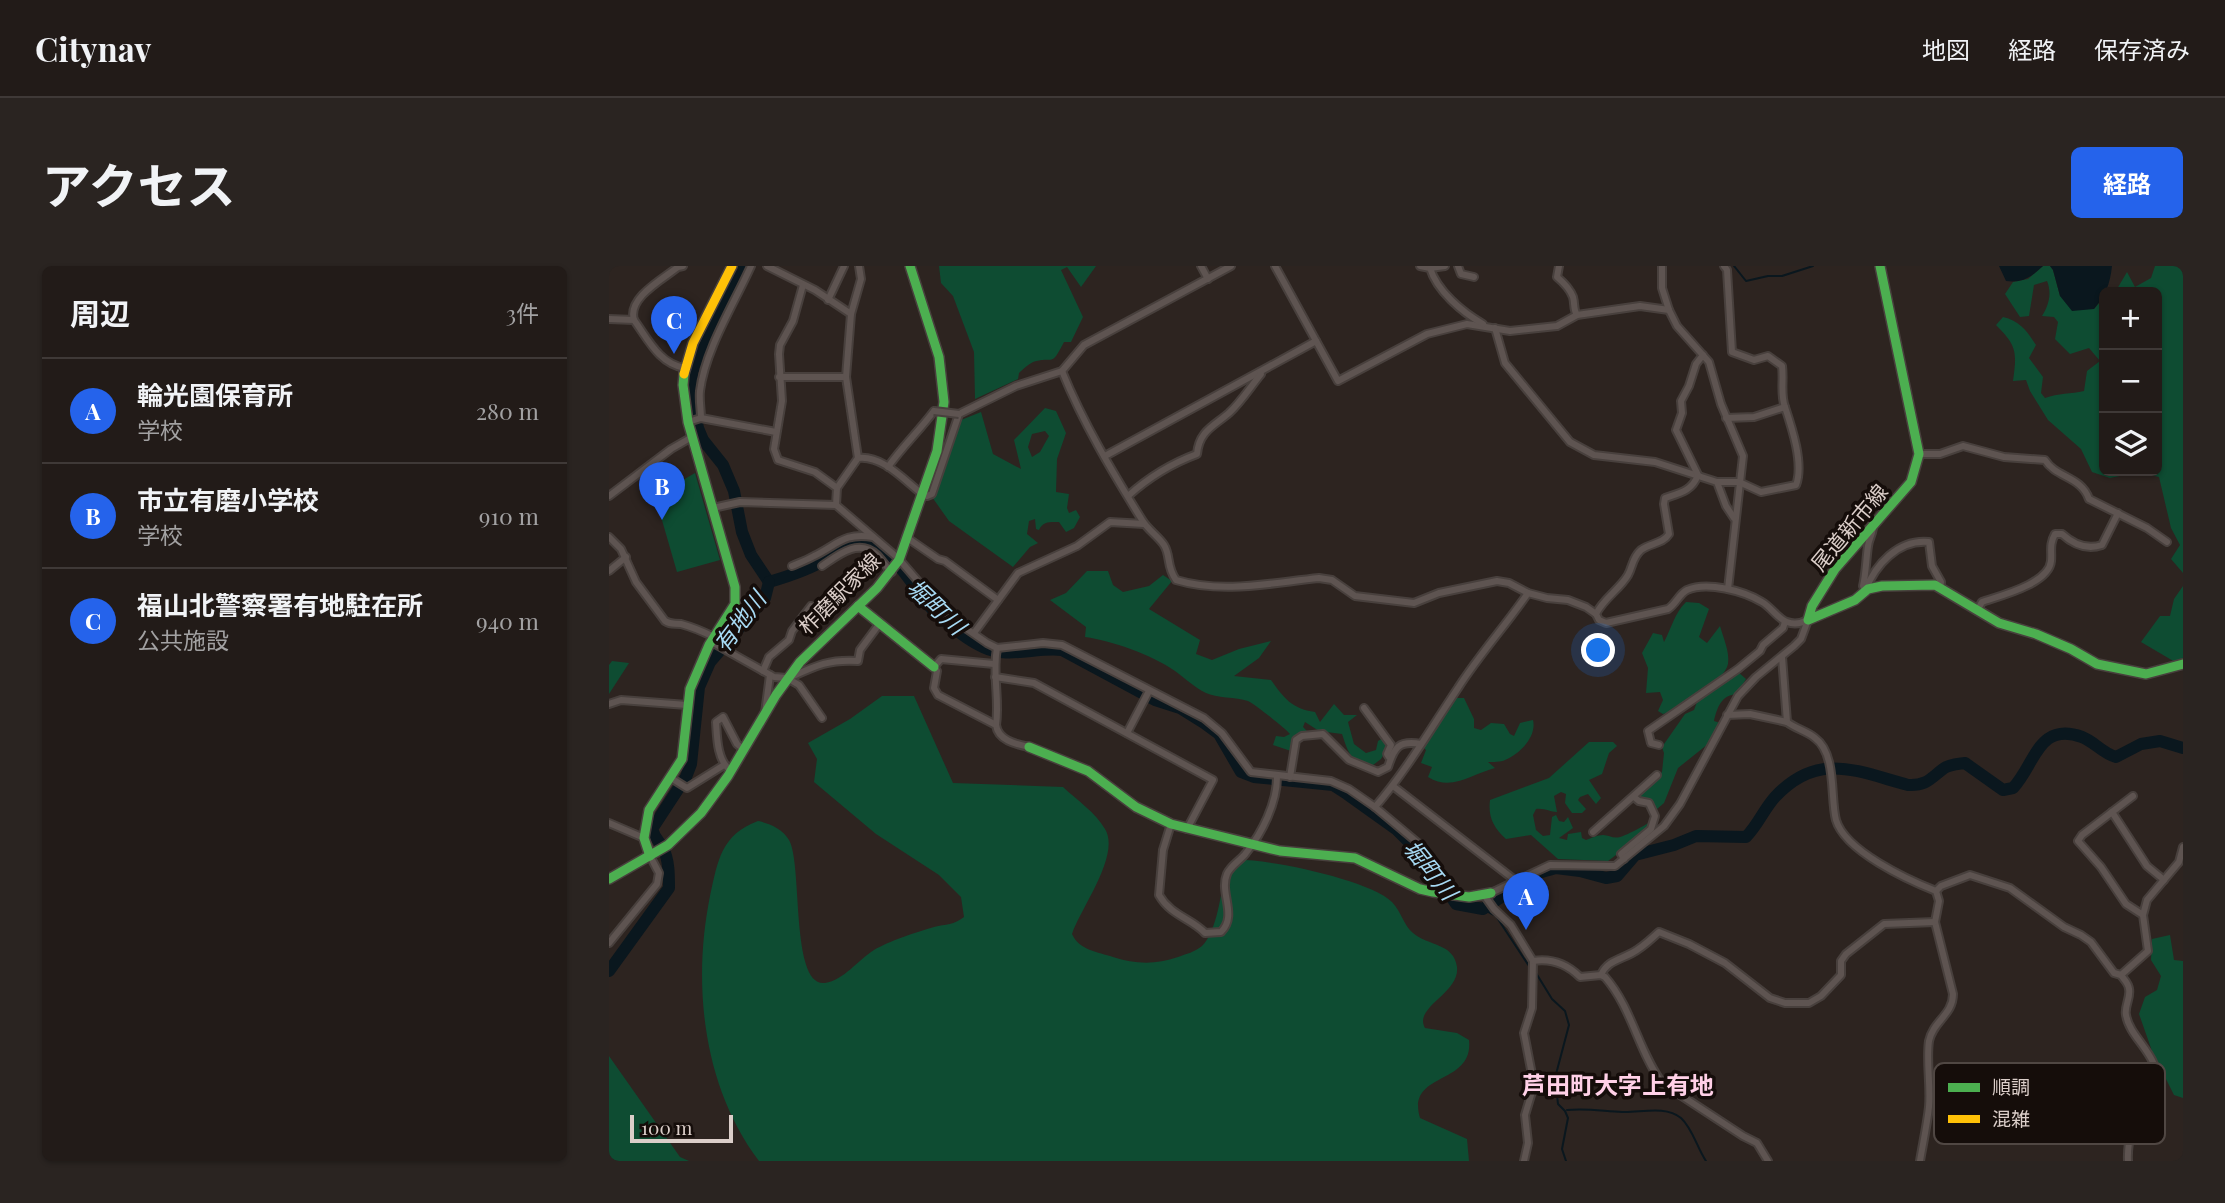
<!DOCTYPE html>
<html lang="ja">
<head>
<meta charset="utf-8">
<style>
  body { margin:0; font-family:"Playfair Display","Noto Sans JP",serif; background:#2a2421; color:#f1f3f6 }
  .controls { position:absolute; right:21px; top:21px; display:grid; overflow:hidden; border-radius:10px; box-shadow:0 2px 5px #0004 }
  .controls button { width:63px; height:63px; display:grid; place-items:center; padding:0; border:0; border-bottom:2px solid #3f3937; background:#221b18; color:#f1f3f6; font:35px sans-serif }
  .scale { position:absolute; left:21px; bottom:18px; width:103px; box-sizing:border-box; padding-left:7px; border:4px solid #dbcec9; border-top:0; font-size:19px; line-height:24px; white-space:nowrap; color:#dbcec9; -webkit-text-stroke:5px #150d0a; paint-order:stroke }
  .you { position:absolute; left:990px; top:385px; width:24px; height:24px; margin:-18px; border:5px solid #fff; border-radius:50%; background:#1a73e8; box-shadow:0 0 0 10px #1a73e833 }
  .badge { display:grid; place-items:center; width:46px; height:46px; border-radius:50%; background:#2563eb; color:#fff; font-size:23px; font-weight:700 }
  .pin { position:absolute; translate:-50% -58px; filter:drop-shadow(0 2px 4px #0008) }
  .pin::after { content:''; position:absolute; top:37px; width:24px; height:21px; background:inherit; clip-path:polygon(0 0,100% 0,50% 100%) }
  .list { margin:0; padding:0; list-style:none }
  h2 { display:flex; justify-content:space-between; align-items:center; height:91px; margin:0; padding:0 28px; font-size:30px }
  h2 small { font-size:23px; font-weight:400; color:#a2a1a2 }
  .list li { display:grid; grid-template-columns:46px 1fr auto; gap:21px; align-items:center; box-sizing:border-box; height:105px; padding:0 28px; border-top:2px solid #3f3937 }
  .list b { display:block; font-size:26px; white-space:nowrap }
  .list p { margin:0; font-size:23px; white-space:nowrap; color:#a2a1a2 }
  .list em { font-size:23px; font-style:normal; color:#a2a1a2 }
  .icon { flex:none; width:38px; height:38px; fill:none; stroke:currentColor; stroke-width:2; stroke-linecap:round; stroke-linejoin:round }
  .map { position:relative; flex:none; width:1574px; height:895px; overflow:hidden; border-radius:10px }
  header { display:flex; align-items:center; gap:42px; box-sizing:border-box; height:98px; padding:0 35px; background:#221b18; border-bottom:2px solid #3f3937 }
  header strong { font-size:33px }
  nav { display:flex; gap:38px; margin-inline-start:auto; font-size:24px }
  .intro { display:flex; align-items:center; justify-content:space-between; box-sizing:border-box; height:168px; padding:0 42px }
  h1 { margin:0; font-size:49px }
  .button { padding:18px 32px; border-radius:10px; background:#2563eb; color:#fff; font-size:24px; font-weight:700 }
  main { display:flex; gap:42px; padding:0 42px }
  aside { flex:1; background:#221b18; border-radius:10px; box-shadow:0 2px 5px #0004 }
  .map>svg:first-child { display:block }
  .green { fill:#0e4c32; fill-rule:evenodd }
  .water { fill:#0a171e }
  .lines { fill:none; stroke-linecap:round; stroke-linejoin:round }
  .stream { stroke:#0a171e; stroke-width:2 }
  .river { stroke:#0a171e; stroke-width:12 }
  .street-casing { stroke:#48403d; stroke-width:10 }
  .fast-casing { stroke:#48403d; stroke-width:12 }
  .slow-casing { stroke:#48403d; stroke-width:12 }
  .street { stroke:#5e5451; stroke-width:6 }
  .fast { stroke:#4caf50; stroke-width:9 }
  .slow { stroke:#ffc107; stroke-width:9 }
  .street-bridge-casing { stroke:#48403d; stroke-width:10; stroke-linecap:butt }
  .street-bridge { stroke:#5e5451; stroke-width:6 }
  .labels { text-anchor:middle; stroke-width:7; stroke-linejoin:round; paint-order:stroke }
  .street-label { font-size:21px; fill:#dbcec9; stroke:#150d0a }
  .water-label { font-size:23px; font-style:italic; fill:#a7daf4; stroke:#150d0a }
  .quarter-label { font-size:24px; font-weight:bold; fill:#ffd0e7; stroke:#150d0a }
  .key { fill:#150d0a; stroke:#504743; stroke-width:2 }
  .key-label { font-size:19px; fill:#dbcec9 }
</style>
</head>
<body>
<header>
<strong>Citynav</strong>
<nav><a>地図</a><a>経路</a><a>保存済み</a></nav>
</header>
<div class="intro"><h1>アクセス</h1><a class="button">経路</a></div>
<main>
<aside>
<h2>周辺<small>3件</small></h2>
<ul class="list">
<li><span class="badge">A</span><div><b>輪光園保育所</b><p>学校</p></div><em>280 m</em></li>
<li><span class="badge">B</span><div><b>市立有磨小学校</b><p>学校</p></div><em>910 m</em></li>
<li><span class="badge">C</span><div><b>福山北警察署有地駐在所</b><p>公共施設</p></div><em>940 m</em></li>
</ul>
</aside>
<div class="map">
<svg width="1574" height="895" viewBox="0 0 1574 895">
  <rect width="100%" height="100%" fill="#2d2420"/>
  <!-- green -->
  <g class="green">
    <path d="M330,0H487L472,21L458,1L452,4L474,51L462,76H455C441,103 446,89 424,96C420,98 414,103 410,107L409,113L366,133L365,86L344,30L332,17Z"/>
    <path d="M1434,0H1441L1444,4L1451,30L1485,43L1495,31V205H1548V26H1503L1508,23L1518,6L1526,21L1542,12L1546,0H1574V307L1562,293L1571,279L1562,262L1550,211L1530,206L1501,212L1483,206L1472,183L1439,154L1421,125L1417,114L1404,115C1408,86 1408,80 1387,59L1394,51C1411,55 1418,65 1427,79L1420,92L1434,111L1432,127L1436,132C1449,127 1462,128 1475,125L1478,105L1491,95L1480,82L1461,88L1446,73L1449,56L1445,51L1433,50C1440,39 1443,27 1438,15L1425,19L1420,50L1411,51L1396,28L1404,16L1419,13Z"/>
    <path d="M436,142L447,145L457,167L448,193L447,226L460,228L458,242L460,247L467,244L471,251L465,262L457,266L450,256C441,256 434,255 430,264L427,263L426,253L420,255L418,268L429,277L421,281L404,301L340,255L323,231L352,154L372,146L384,188L412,203L405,174ZM436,165L440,170L431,186L423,191L419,181L423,168Z"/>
    <polygon points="86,207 111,294 68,306 46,230"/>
    <path d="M478,305H499L504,319L514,326L540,320L554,309L563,315L540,343L591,374L587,388L603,394L630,383L662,375L650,392L625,410L662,414C675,432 683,443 706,446L711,456L725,438L735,449H748L739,456L745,478L757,487L767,484L769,475L774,472L779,481L772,493L764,499C742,498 739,486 733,468L710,465L696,456L694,461L700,467L685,471L682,485L664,479L667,470L675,471L681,468C676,462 644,437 639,435C627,431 607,432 597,427C585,421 577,413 566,405C543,389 504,375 476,371L477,361L441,334L457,327Z"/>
    <polygon points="1574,320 1574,395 1566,396 1532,376 1551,350 1561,350 1565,333"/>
    <path d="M1077,336L1090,337L1100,343L1090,371L1098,377L1111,360C1114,371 1121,386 1119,398C1116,415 1070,444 1054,448L1049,445L1054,434L1051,426L1037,427L1039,402L1033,387L1044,367L1053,369L1055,376C1063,361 1065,348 1077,336Z"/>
    <polygon points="3,395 20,397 0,428 0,399"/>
    <path d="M1129,406L1137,413L1128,428C1112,429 1108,442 1105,455L1111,457L1099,478L1069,502L1055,537L1048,543L1041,535L1030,532L1034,523L1053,506L1055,487L1053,481L1076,448L1085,444L1088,436Z"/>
    <path d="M273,430H305L344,517L454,521C468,534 487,547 496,563C512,589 471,643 463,668C470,684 489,686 504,691C526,698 546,699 569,691C577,688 586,686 593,680C606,668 611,635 614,618C617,608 617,601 625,594C657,592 761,614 783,636C792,645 795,660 804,667C819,680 845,677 848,701C851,727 804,741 816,762L848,767L860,774C865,820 797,805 811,852L858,873L860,895H150C94,821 83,719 101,630C109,594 112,569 149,555C160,557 174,563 180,574C194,598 181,721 216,717C235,714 249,694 265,684C280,675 308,666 325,661C337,658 345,659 355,651L352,631L330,609L267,568L205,516L208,493L199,477L241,453Z"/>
    <path d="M844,432H855L865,453V462L872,464L882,457L895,458L901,468L905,470L911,457L924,454C928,470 911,488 896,494C892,496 884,496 879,496L886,502C862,508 843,526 819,511L823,501L812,497L817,484L814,481Z"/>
    <path d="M980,476H1004L1008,480L1000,487L993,508L980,514L992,532L987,538L979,528L971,531L969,534L977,543L973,547H963L956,537L957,528L952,526L945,530L948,546C941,546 936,542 927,543L924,549L927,564L934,570L941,569L943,551L947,549L950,555L955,556L959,551L964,562L950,572L958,574L959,568L972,566L973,572L977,574C982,572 989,569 994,569C1000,569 1004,573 1011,571C1016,570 1035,560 1041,556L1032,570L999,595L949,593L922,569L897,573C884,561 879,551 881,534L940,512Z"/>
    <polygon points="1561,669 1565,694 1574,695 1574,832 1565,829 1543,785 1530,748 1536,731 1548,724 1552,710 1542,694 1543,673"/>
    <polygon points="0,790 71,891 80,895 0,895"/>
  </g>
  <!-- water -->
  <g class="water">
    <path d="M1390,0H1434C1422,11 1414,17 1397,15Z"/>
    <path d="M1441,0H1503C1501,18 1497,29 1485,43L1463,45L1451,30L1444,4Z"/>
  </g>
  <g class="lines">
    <!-- stream -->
    <g class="stream">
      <polyline points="1125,0 1137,15 1159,10 1173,10 1204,0"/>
      <polyline points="874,643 887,650 920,700"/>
      <polyline points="927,707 943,733 956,745 960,759 946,812 949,838 956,845 959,852 953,883 957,895"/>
      <path d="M958,844C977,842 993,845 1013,846C1031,847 1056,839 1072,852C1084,863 1088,882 1097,895"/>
    </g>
    <!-- river -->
    <g class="river">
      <polyline points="135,0 83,106 83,132 89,162 94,174 114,199 125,225 133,266 142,289 160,316"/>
      <path d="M160,316C177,311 200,304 215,294C223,289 230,277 240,275C281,267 302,323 326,346C339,358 358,374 374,381C399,393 426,381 453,384L546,434L571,442L595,457L610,468L632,506L645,511L724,519L738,528L787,563L816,592L847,638L874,643L929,607L947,602L971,605L997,612L1008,610L1026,589L1065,579L1087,570L1137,571C1149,559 1155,543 1166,531C1209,485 1247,505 1299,519C1317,520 1321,513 1334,503C1340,498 1349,498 1356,497L1394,524L1404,522C1426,499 1429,455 1473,471C1486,476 1493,487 1507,491L1532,478L1551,475L1574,482"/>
      <path d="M0,705L60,622C60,609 60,594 54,582C50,575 46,573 43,563L77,511L82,498L90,421L101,396L156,332L160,316"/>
    </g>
    <!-- street casing -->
    <g class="street-casing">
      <g id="street">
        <polyline points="158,0 206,24 242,48"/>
        <polyline points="592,0 599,13"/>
        <path d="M622,0L475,79L453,105L407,120L350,148L323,228L318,230L312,227C294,213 273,189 249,192L228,222L227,239L289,292L339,350L378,377L388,382L434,377L453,379L595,452L613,467L642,506L722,515L740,523L766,541L809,577L844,626L843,630"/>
        <polyline points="666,0 729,115 818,68 858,58 901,65 948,60 968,49 1031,40 1060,44"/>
        <path d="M811,0L821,2C828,25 853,46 874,58"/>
        <polyline points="849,0 852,8 865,11"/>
        <path d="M950,0L948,11C954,16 961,23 964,31C966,38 964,43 968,49"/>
        <polyline points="1053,0 1053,22 1060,44 1068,60 1100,96 1112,138 1134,190 1119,323"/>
        <path d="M1115,0L1118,4L1123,86L1145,94L1159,90L1173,100C1175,114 1171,128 1176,141"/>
        <polyline points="821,2 836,0"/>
        <polyline points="194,19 184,55 171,79 170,88 173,135 165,183 169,194 206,206 228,222"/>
        <polyline points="219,34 235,0"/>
        <path d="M0,53L25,54C39,73 50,98 76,102"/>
        <path d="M25,54C18,32 54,13 69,1L74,0"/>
        <polyline points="886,62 896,97 961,176 985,189 1046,196 1108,216 1117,240 1125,252"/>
        <path d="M1094,89L1087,98L1080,120L1072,135L1073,147L1067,164L1089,209C1083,225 1071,227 1056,232L1055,238L1060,268C1054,278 1041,277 1032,284C1023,292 1024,300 1019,309C1011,323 994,333 987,348L990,354L997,357L1059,343C1067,338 1070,328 1078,324C1098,315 1135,325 1153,336C1162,341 1169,353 1178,356C1186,359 1193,357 1199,354"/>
        <path d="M453,105C474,157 504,207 533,254C539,264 549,270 555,279C562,290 557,300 567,314C614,328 661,317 710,312L723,314L746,330L805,337L830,327L888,315L900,317L919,327L938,332L959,334L977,341L987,348"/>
        <polyline points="170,111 237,111"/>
        <path d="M92,152C92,144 90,134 91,125C96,84 125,38 142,0"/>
        <polyline points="79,156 92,152 167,166"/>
        <path d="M1310,188H1331L1354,180L1395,191L1436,194C1447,212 1472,210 1480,233L1538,262L1558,276"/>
        <polyline points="496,190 707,75"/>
        <polyline points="249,192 237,111 242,48 252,13 250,0"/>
        <path d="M279,201C293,181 310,165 325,145"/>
        <path d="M1108,216H1130L1152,226L1187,219C1195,198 1183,162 1176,141L1145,151L1117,152"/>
        <polyline points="0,230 62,183 83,171"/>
        <path d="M519,230C540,211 561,198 588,188C590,165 605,160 620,147C632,136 642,120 652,108L651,106"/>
        <polyline points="104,242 131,236 227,239"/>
        <path d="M0,271L12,283L27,316L56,355C62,359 65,357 72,358C83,361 95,366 105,371L106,378L165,411L178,412L190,419L213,452"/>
        <polyline points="297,271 329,293 336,295 389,334"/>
        <path d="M183,300C190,297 198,294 205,290C228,279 235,266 264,271"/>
        <path d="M213,300C229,289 249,272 268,289C273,294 277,301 283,306"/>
        <polyline points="0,305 17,291"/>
        <path d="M1256,324L1254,320C1257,307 1257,294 1259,280C1260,272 1265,266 1264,258"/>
        <path d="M1256,325C1266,299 1289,273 1320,276L1323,300L1332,316L1331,322"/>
        <path d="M1368,345L1373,336C1390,330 1440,318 1442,295C1443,285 1440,279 1446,268H1453C1464,278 1478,284 1493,279L1509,247"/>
        <polyline points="365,367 409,307 468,280 501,256 535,258"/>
        <path d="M1173,391L1178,456C1187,463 1198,465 1206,472C1228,488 1221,532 1227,554C1236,585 1299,614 1327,625L1330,635L1326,656L1344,728C1344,749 1324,755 1320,775C1317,796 1322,819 1320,841C1318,859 1314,877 1311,895"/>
        <path d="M385,398L332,393L325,401L328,405L325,422L329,429L387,459C389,474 406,478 420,481"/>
        <polyline points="154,405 160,391 180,374 183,365 202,340"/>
        <polyline points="386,411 425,417 604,514 578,563"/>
        <path d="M180,412C206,400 220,393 249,395L251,384L271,357"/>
        <polyline points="0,438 12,434 78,439"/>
        <polyline points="755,442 782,479 778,488 780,491"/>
        <polyline points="156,447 161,409"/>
        <polyline points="1118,449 1141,448 1178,456"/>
        <path d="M387,459C391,433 383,408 388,382"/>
        <polyline points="518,467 540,425"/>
        <polyline points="1050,479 1042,477 1039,465 1129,403 1151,385 1154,379 1174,362 1176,356"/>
        <path d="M121,504C108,494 108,471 107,456L114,451L128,478L134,483"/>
        <path d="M681,511L687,474L693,470L714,468L740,494L769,506L779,501C785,482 789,474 812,478"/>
        <polyline points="62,512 78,522 115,499"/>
        <polyline points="784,520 907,615"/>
        <path d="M766,541C798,504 822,462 849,422C870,389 897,359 919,327"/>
        <polyline points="1503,546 1538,600 1555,614"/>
        <polyline points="0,557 35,572"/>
        <path d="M562,558L554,584L550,629C562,650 582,652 596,667L612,666C629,649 610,627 618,608C622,599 631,595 637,587C653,567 668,537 668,511"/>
        <polyline points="984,566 1048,509"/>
        <polyline points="1015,593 1012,588 1042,563 1046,550 1040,537 1030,535 1025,531"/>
        <polyline points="1327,625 1332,620 1361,609 1401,622 1455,661 1472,669 1482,676 1505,707 1512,709 1539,685 1534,649 1517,638 1492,601 1469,575 1473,569 1524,530"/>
        <polyline points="882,627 941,599 1006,600 1055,560 1071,538 1129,430 1147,411 1185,380 1192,373 1199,354"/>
        <polyline points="875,629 885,643 902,659 924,695 923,742 915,767 925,819 916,849 919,877 915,895"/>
        <polyline points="1534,649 1538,634 1570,596 1574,581"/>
        <polyline points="0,677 48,618 50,607 41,590"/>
        <path d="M924,695C943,692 958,698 971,711L992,709L996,711C1023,742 1029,784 1053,817L1134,870L1148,877L1159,895"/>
        <path d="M992,709C998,695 1010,694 1023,687C1033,682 1041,674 1050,666L1080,678L1116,697L1161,732L1176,737H1200L1212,730L1232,709V695L1237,688L1275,658L1326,656"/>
        <path d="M1512,709C1514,712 1520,718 1520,723C1522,731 1515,741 1517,749C1521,774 1554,790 1547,822C1546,829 1540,833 1535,839C1524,853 1518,877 1519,895"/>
      </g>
    </g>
    <!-- fast casing -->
    <g class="fast-casing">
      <g id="fast">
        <polyline points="1271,0 1310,188 1302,216 1226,303 1203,340 1199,354 1246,334 1259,323 1273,320 1326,319 1390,357 1427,368 1462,383 1488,398 1537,408 1574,398"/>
        <polyline points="249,340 325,401"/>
        <polyline points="420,481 479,505 527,541 562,558 671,585 746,592 811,623 824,626 860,631 882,627"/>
        <polyline points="41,590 35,572 40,544 73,493 81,423 100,379 126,338 126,321 79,156 74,119 75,108"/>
        <polyline points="0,613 59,579 92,547 119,510 167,429 191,396 268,322 290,294 328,185 335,136 330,91 301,0"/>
      </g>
    </g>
    <!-- slow casing -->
    <g class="slow-casing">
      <polyline id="slow" points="75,108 84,77 123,0"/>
    </g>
    <!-- street -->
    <use href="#street" class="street"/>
    <!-- fast -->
    <use href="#fast" class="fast"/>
    <!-- slow -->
    <use href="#slow" class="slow"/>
    <!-- street-bridge casing -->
    <g class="street-bridge-casing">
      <polyline id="street-bridge" points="325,145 350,148"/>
    </g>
    <!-- street-bridge -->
    <use href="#street-bridge" class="street-bridge"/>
  </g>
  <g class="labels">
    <!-- street labels -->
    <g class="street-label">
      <text transform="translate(1241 262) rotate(-50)" y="7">尾道新市線</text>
      <text transform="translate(231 328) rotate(-45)" y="7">柞磨駅家線</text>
    </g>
    <!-- water labels -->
    <g class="water-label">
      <text transform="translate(327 341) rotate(43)" y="8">堀町川</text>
      <text transform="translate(131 356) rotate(-53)" y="8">有地川</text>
      <text transform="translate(821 604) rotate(51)" y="8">堀町川</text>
    </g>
    <!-- quarter labels -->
    <g class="quarter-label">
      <text x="1009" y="828">芦田町大字上有地</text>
    </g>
  </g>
  <!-- legend -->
  <rect x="1325" y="797" width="231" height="81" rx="10" class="key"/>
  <rect x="1339" y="817" width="32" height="9" fill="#4caf50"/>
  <rect x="1339" y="849" width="32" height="8" fill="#ffc107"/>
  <g class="key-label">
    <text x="1383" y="828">順調</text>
    <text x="1383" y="860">混雑</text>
  </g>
</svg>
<div class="controls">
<button>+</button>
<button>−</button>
<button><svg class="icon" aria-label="layers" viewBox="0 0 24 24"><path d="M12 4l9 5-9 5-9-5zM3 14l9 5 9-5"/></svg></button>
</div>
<div class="scale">100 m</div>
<div class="you"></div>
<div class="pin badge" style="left:917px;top:664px">A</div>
<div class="pin badge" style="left:53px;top:254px">B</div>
<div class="pin badge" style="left:65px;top:88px">C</div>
</div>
</main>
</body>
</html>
